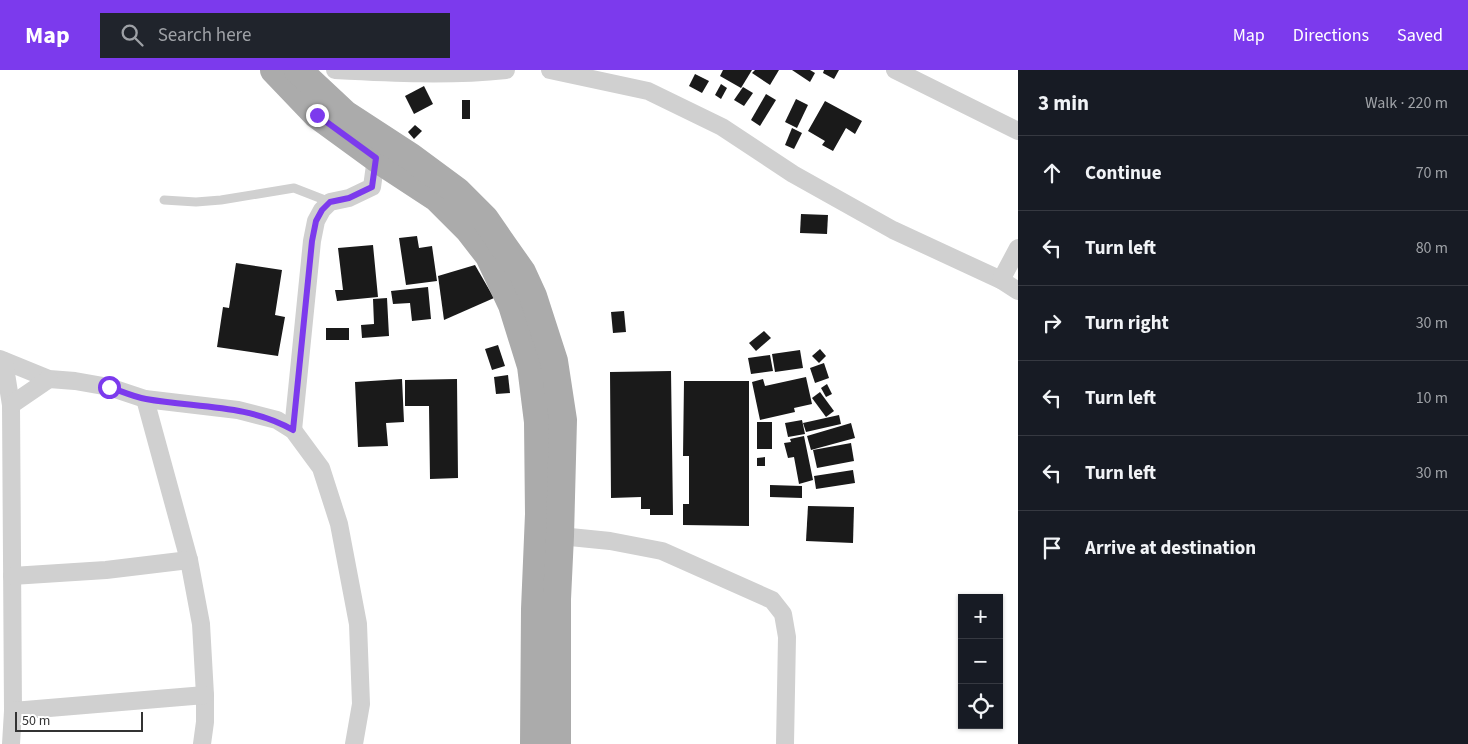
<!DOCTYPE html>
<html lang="en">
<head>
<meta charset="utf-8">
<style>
  body { margin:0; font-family:"Source Sans 3",sans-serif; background:#20242c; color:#f1f3f6 }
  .controls { position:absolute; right:15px; bottom:15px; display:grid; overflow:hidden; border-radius:0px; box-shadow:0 1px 4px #0004 }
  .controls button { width:45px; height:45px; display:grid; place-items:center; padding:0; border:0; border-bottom:1px solid #363941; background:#171b24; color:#f1f3f6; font:25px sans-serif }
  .scale { position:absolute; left:15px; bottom:12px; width:128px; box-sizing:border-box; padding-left:5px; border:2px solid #333; border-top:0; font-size:14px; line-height:18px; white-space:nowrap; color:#333; -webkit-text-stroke:4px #fff; paint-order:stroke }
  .stop { position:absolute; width:15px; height:15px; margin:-11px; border:4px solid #7c3aed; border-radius:50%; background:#fff }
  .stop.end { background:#7c3aed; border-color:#fff; box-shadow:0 1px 5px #0008 }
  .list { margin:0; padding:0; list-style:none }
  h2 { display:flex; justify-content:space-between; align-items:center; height:65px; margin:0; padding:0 20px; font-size:21px }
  h2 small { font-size:16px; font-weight:400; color:#9ea1a6 }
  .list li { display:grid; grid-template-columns:32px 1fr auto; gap:15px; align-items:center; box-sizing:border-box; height:75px; padding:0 20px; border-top:1px solid #363941 }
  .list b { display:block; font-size:19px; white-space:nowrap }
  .list em { font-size:16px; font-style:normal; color:#9ea1a6 }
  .icon { flex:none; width:28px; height:28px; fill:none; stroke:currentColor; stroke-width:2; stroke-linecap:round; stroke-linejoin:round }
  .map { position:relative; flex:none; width:1018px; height:674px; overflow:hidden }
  header { display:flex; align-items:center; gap:30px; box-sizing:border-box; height:70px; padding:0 25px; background:#7c3aed; color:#fff }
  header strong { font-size:24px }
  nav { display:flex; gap:28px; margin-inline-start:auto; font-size:18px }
  .search { width:350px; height:45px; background:#20242c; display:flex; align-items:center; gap:12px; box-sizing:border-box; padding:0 18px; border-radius:0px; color:#9ea1a6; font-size:19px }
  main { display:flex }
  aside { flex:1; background:#171b24 }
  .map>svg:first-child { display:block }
  .building { fill:#1a1a1a }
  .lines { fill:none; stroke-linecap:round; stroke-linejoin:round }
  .service { stroke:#d0d0d0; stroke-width:9 }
  .minor { stroke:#d0d0d0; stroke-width:18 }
  .primary { stroke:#ababab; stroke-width:28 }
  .route { stroke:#7c3aed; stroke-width:6 }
</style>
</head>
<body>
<header>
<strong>Map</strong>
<div class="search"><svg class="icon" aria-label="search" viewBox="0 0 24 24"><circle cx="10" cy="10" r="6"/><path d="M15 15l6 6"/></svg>Search here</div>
<nav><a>Map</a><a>Directions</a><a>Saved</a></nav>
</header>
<main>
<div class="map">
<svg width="1018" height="674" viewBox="0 0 1018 674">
  <rect width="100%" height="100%" fill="#fff"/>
  <!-- building -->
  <g class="building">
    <polygon points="723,0 752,0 741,18 720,6"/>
    <polygon points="755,0 779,0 770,15 752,3"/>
    <polygon points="792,0 810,0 815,3 810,12"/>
    <polygon points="824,0 839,0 834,9 823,3"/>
    <polygon points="695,4 709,11 702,23 689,16"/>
    <polygon points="721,14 727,18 721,29 715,25"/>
    <polygon points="424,16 433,34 414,44 405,26"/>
    <polygon points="743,17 753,23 744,36 734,30"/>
    <polygon points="766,24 776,30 760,56 751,50"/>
    <polygon points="796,29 808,35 797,58 785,52"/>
    <rect x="462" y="30" width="8" height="19"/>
    <polygon points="825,31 862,51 855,64 846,58 833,81 822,75 825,71 808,61"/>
    <polygon points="415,55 422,61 414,69 408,62"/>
    <polygon points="792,58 802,63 794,79 785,75"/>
    <polygon points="801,144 828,145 827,164 800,163"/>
    <polygon points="417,166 419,178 432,176 437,211 406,215 399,168"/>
    <polygon points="373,175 378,227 337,231 335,220 343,220 338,178"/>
    <polygon points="236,193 282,200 275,245 285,247 278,286 217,277 223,237 229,238"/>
    <polygon points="475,195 494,228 444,250 438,206"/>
    <polygon points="428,217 431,249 412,251 410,233 393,234 391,221"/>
    <polygon points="387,228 389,266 362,268 361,255 374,254 373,229"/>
    <polygon points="624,241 626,262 613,263 611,242"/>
    <rect x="326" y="258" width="23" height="12"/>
    <polygon points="764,261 771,268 756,281 749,273"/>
    <polygon points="498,275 505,296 492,300 485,279"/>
    <polygon points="820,279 826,286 819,293 812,286"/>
    <polygon points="800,280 803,298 775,302 772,284"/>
    <polygon points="770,285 773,301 751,304 748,288"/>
    <polygon points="824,293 829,308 815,313 810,298"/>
    <polygon points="671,301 673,445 650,445 650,439 641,439 641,427 611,428 610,302"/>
    <polygon points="508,305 510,323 496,324 494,307"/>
    <polygon points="806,307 812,334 794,338 795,342 760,350 752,312 763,309 765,316"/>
    <polygon points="402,309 404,352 386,353 388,376 358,377 355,312"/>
    <polygon points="457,309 458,408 430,409 429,336 405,336 405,310"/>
    <polygon points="684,311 749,311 749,456 683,455 683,434 689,434 689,386 683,386"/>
    <polygon points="827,314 832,324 826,327 821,318"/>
    <polygon points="820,322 834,341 826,347 812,328"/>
    <polygon points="839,345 841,354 806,362 803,353"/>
    <polygon points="802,350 805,364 788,367 785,353"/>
    <rect x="757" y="352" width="15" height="27"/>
    <polygon points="851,353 855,368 811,380 807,366"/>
    <polygon points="804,366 813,410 799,414 794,387 788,388 784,373 791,372 790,369"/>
    <polygon points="851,373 854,391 817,398 813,380"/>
    <polygon points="765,387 765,396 757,396 757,388"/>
    <polygon points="853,400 855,413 816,419 814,406"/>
    <polygon points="770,415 802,416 802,428 770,427"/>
    <polygon points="808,436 854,437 853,473 806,471"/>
  </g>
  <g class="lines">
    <!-- service -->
    <polyline class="service" points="164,130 196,132 221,130 294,118 330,132"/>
    <!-- minor -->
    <g class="minor">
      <path d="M335,0C392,3 449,6 506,0"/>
      <polyline points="550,0 648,21 722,57 793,104 893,160 1001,210 1018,221"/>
      <polyline points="895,0 1018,61"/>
      <polyline points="1001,210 1018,178"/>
      <polyline points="0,289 49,309 75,311 109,317 145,329 238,340 277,350 293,360 321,398 339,454 358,554 361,634 354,674"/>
      <polyline points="4,291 11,335 13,641 11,674"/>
      <polyline points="145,329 189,490 201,554 205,625 205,652 202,674"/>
      <polyline points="11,335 49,309"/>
      <polyline points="293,360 312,171 316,151 322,140 330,132 349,128 372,117 376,88"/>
      <polyline points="560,466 610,471 662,481 772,530 783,544 787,567 785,674"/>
      <polyline points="12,506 106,500 189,490"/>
      <polyline points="13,641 205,625"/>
    </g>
    <!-- primary -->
    <g class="primary">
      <polyline points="274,0 317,45 376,88 437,128 468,159 489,186 512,235 531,296 538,352 539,444 535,539 534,674"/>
      <polyline points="298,0 345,44 411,87 457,121 485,149 505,178 522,202 533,226 554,291 563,350 560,466 557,529 557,674"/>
    </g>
  </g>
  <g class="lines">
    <!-- route -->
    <path class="route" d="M109,317C121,321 134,327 146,329C196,338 248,334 293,360L312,171L316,151L322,140L330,132L349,128L372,117L376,88L317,45"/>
  </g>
</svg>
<div class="controls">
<button>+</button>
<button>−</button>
<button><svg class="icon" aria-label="locate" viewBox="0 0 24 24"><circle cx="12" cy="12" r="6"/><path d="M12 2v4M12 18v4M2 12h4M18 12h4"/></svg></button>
</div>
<div class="scale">50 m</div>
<div class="stop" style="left:109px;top:317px"></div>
<div class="stop end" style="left:317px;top:45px"></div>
</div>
<aside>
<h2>3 min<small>Walk · 220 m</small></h2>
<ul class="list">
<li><svg class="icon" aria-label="ahead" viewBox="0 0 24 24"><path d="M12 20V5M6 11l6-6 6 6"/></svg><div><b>Continue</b></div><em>70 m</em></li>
<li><svg class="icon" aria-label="left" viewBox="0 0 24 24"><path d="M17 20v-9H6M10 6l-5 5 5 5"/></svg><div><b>Turn left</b></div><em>80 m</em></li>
<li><svg class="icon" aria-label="right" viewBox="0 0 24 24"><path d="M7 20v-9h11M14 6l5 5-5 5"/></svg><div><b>Turn right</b></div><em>30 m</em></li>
<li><svg class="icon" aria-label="left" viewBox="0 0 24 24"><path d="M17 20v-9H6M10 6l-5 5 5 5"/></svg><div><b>Turn left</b></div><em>10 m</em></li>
<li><svg class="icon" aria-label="left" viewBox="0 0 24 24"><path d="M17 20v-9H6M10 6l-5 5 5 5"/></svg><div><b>Turn left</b></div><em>30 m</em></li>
<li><svg class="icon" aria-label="arrive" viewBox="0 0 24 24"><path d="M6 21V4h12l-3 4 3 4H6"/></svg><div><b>Arrive at destination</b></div></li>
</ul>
</aside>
</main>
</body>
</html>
